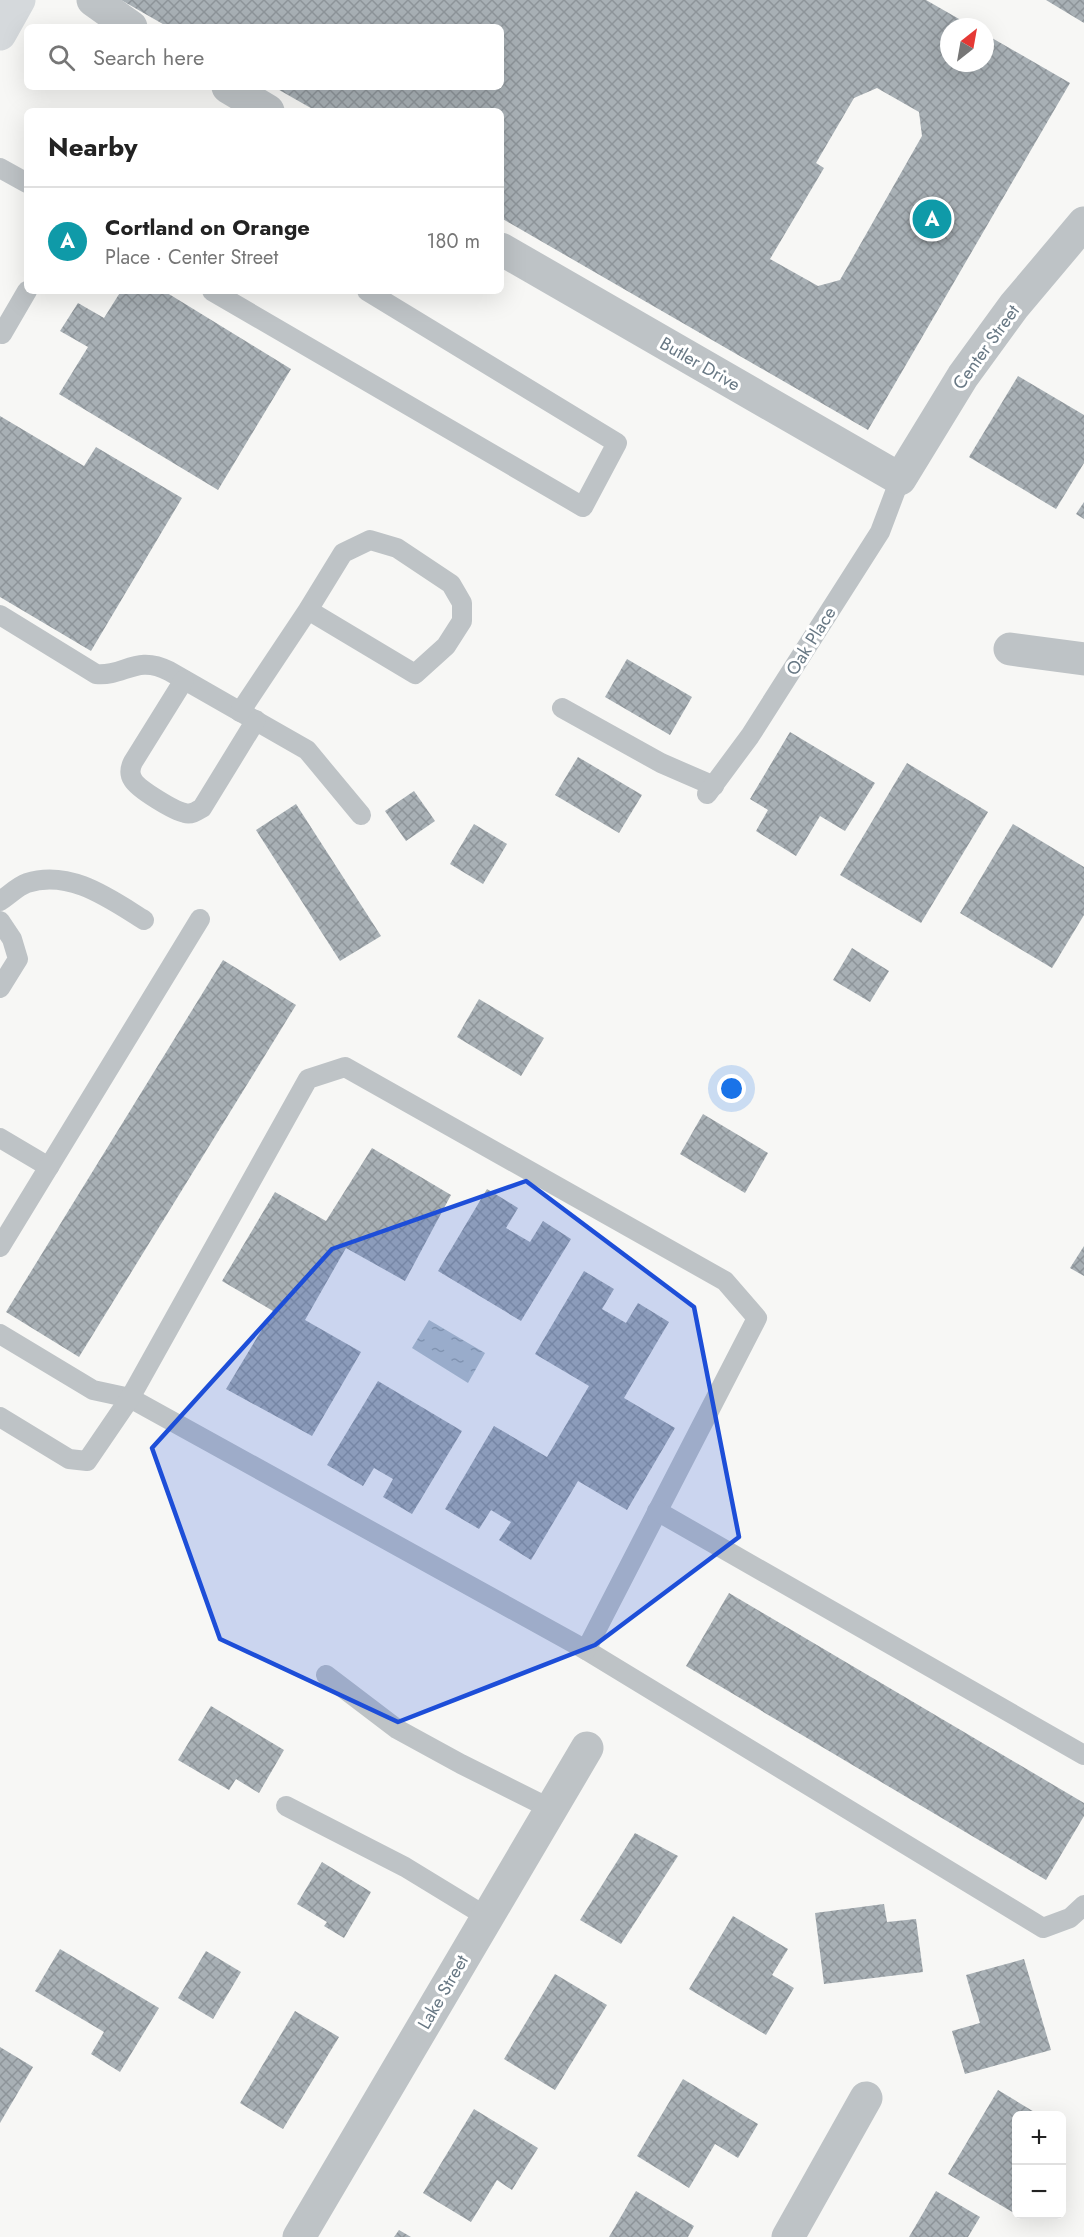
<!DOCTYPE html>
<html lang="en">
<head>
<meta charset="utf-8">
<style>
  body { margin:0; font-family:Jost,sans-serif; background:#f6f6f6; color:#222 }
  .controls { position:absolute; right:18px; bottom:18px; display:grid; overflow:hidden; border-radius:9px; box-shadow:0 6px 24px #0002 }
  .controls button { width:54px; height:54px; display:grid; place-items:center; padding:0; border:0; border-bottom:2px solid #e0e0e0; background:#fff; color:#222; font:30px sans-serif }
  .compass { position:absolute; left:940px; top:18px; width:54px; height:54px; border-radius:50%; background:#fff; box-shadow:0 6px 24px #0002; rotate:31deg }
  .you { position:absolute; left:732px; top:1089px; width:21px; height:21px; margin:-15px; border:4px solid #fff; border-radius:50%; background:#1a73e8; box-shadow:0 0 0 9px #1a73e833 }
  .badge { display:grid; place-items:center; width:39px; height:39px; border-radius:50%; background:#dc5430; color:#fff; font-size:20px; font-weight:700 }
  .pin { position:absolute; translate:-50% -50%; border:3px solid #fff; box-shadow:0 2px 6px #0006 }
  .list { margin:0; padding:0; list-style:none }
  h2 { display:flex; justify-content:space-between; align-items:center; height:78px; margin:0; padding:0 24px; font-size:26px }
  h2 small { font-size:20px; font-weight:400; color:#767676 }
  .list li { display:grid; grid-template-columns:39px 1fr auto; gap:18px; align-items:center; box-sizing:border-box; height:108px; padding:0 24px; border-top:2px solid #e0e0e0 }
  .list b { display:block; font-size:22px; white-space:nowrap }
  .list p { margin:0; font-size:20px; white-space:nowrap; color:#767676 }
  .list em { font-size:20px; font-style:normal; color:#767676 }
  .icon { flex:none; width:33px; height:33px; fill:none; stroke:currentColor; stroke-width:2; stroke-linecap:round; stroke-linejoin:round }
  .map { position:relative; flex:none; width:1084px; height:2237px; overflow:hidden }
  .search { position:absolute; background:#fff; box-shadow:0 6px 24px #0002; left:24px; top:24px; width:480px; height:66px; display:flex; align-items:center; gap:15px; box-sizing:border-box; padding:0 21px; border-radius:9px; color:#767676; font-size:22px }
  .panel { position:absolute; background:#fff; box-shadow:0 6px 24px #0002; left:24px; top:108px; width:480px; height:186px; border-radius:9px }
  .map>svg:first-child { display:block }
  .water { fill:url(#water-ripples) }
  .building { fill:url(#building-cross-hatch); fill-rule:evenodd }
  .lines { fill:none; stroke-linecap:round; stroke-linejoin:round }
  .service { stroke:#bec3c6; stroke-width:20 }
  .minor { stroke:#bec3c6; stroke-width:33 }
  .primary { stroke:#d5d9dc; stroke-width:33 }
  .marked { fill:#1d4ed8; fill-opacity:0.2; stroke:#1d4ed8; stroke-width:4.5; stroke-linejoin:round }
  .labels { text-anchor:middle; stroke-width:6; stroke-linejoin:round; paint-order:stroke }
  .street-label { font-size:18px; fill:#687884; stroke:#fff }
</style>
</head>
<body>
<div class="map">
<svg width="1084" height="2237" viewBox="0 0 1084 2237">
  <defs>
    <pattern id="water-ripples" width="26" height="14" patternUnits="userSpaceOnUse" patternTransform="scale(1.5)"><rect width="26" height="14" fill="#b8c4c8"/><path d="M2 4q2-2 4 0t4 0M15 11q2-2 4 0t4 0" fill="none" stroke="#99a4a8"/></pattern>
    <pattern id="building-cross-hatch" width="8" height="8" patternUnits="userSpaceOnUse" patternTransform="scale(1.5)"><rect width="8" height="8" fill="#a8b0b5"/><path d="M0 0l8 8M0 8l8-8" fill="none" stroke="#8d9499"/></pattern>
  </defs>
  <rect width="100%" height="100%" fill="#f7f7f5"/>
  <!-- water -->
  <polygon class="water" points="429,1320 485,1353 468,1383 412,1348"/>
  <!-- building -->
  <g class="building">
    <path d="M121,0H926L973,27H949V63H985V34L1070,83L868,430L501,218V111H316L274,87H501V27H168ZM877,88L919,112L922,136L840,280L818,286L770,259L824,168L816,163L854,98Z"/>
    <polygon points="1046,0 1084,0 1084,23"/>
    <polygon points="121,291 164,291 291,369 218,490 59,394 88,347 60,331 78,303 104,318"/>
    <polygon points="1018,376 1084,415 1084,463 1056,509 969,457"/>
    <polygon points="0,416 84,466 96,447 182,498 91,651 0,597"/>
    <polygon points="1084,502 1084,519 1076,514"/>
    <polygon points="627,659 692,697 670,735 605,697"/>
    <polygon points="790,732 875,783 845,831 820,816 796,856 756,831 768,810 750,799"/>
    <polygon points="578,757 642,795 619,833 555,795"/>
    <polygon points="907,763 988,812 921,923 840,875"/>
    <polygon points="414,791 435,821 406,841 385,811"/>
    <polygon points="296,804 381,936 340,961 256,830"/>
    <polygon points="474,824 507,844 483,884 450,864"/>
    <polygon points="1013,824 1084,867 1084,915 1052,968 960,913"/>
    <polygon points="852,948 889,971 870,1002 833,980"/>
    <polygon points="223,960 296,1005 79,1357 6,1312"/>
    <polygon points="479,999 544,1038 521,1076 457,1037"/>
    <polygon points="703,1114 768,1153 745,1193 680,1154"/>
    <polygon points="372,1148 451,1195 405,1281 346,1248 305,1320 361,1352 312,1436 226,1389 273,1311 222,1281 275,1192 326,1221"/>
    <polygon points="487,1189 518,1208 506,1228 530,1242 543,1221 571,1239 521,1321 438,1271"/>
    <polygon points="1084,1246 1084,1276 1070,1268"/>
    <polygon points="584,1271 614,1289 602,1309 626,1323 638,1303 669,1322 624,1398 675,1428 627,1510 578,1481 531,1560 499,1540 511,1522 491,1510 479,1529 445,1509 494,1426 547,1457 589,1386 535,1354"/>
    <polygon points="378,1381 462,1431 412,1514 383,1497 393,1479 374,1468 363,1486 327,1465"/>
    <polygon points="729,1593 1084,1803 1084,1816 1046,1880 686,1666"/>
    <polygon points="211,1706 284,1750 259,1793 236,1779 229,1790 178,1760"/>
    <polygon points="635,1833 678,1856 621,1944 580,1920"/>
    <polygon points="322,1862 371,1892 344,1938 324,1926 327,1922 297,1904"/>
    <polygon points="884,1904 887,1922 916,1919 923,1972 824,1984 815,1913"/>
    <polygon points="733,1916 788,1949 772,1975 794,1988 766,2035 689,1989"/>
    <polygon points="60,1949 159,2008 120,2072 91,2054 104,2032 35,1991"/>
    <polygon points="206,1951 241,1972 213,2019 178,1998"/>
    <polygon points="1024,1959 1051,2050 965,2074 952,2031 980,2023 966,1975"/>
    <polygon points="555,1974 607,2005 555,2090 504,2059"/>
    <polygon points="295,2011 339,2037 283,2129 240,2103"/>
    <polygon points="0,2047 33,2067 0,2123"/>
    <polygon points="683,2079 758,2124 738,2158 715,2144 689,2188 637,2156"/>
    <polygon points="998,2090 1041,2116 1016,2116 1016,2210 1014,2213 948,2174"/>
    <polygon points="474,2109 538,2148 512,2190 497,2180 471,2222 423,2193"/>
    <polygon points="636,2191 694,2226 688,2237 609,2237"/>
    <polygon points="936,2191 980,2217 968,2237 909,2237"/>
    <polygon points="399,2230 411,2237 394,2237"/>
  </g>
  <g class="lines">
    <!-- service -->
    <g class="service">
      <polyline points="0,168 27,183"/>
      <polyline points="212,291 583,507 617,443 367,291"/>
      <polyline points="2,334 27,291"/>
      <path d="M0,615L96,674C124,677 136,654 169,671L307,750L361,815"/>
      <path d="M184,680L133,762C130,768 129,774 133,780C138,789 174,811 185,813C191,815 197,811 202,808L256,720"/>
      <polyline points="562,708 661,763 714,786"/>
      <polyline points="240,712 308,610 343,553 370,540 397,548 451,584 462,603 462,621 446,646 415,674 308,610"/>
      <polyline points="707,794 750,736 880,532 900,479"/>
      <path d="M0,901C8,896 18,886 27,883C70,869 110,899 144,920"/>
      <polyline points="0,921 12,939 18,959 0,988"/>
      <polyline points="0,1138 49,1167"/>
      <polyline points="0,1247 200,919"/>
      <polyline points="0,1334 93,1390 130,1398 586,1650 1043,1928 1070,1918 1084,1905"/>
      <polyline points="0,1417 69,1459 87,1461 130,1398 308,1079 345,1067 725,1281 757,1318 586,1650"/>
      <polyline points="657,1511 1084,1755"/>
      <polyline points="326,1675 397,1729 461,1764 551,1809"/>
      <polyline points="286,1806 405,1867 487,1917"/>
    </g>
    <!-- minor -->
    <g class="minor">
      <polyline points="93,0 131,27"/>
      <polyline points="228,87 268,111"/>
      <polyline points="501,249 900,479 963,376 1014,306 1084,223"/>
      <polyline points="1010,649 1084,659"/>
      <polyline points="299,2237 587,1748"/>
      <polyline points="788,2237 866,2098"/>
    </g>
    <!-- primary -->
    <polyline class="primary" points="0,34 19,0"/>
  </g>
  <!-- marked area -->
  <path class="marked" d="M526,1181L694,1307L739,1537L595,1645L398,1722L220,1639L152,1448L332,1249Z"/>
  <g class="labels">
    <!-- street labels -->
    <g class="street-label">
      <text transform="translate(986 347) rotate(-54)" y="6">Center Street</text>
      <text transform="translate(700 364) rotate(30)" y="6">Butler Drive</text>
      <text transform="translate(811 641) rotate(-58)" y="6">Oak Place</text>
      <text transform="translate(443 1992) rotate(-60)" y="6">Lake Street</text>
    </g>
  </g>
</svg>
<div class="controls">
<button>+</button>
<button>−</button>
</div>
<svg class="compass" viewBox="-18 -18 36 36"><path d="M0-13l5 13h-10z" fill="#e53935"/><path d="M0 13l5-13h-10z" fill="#767676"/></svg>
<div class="you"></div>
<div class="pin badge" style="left:932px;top:219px;background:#0f9aa8">A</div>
<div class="search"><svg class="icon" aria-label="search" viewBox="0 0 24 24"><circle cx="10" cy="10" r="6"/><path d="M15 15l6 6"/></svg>Search here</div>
<section class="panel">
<h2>Nearby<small></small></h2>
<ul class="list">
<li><span class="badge" style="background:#0f9aa8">A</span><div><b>Cortland on Orange</b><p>Place · Center Street</p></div><em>180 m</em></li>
</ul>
</section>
</div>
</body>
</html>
